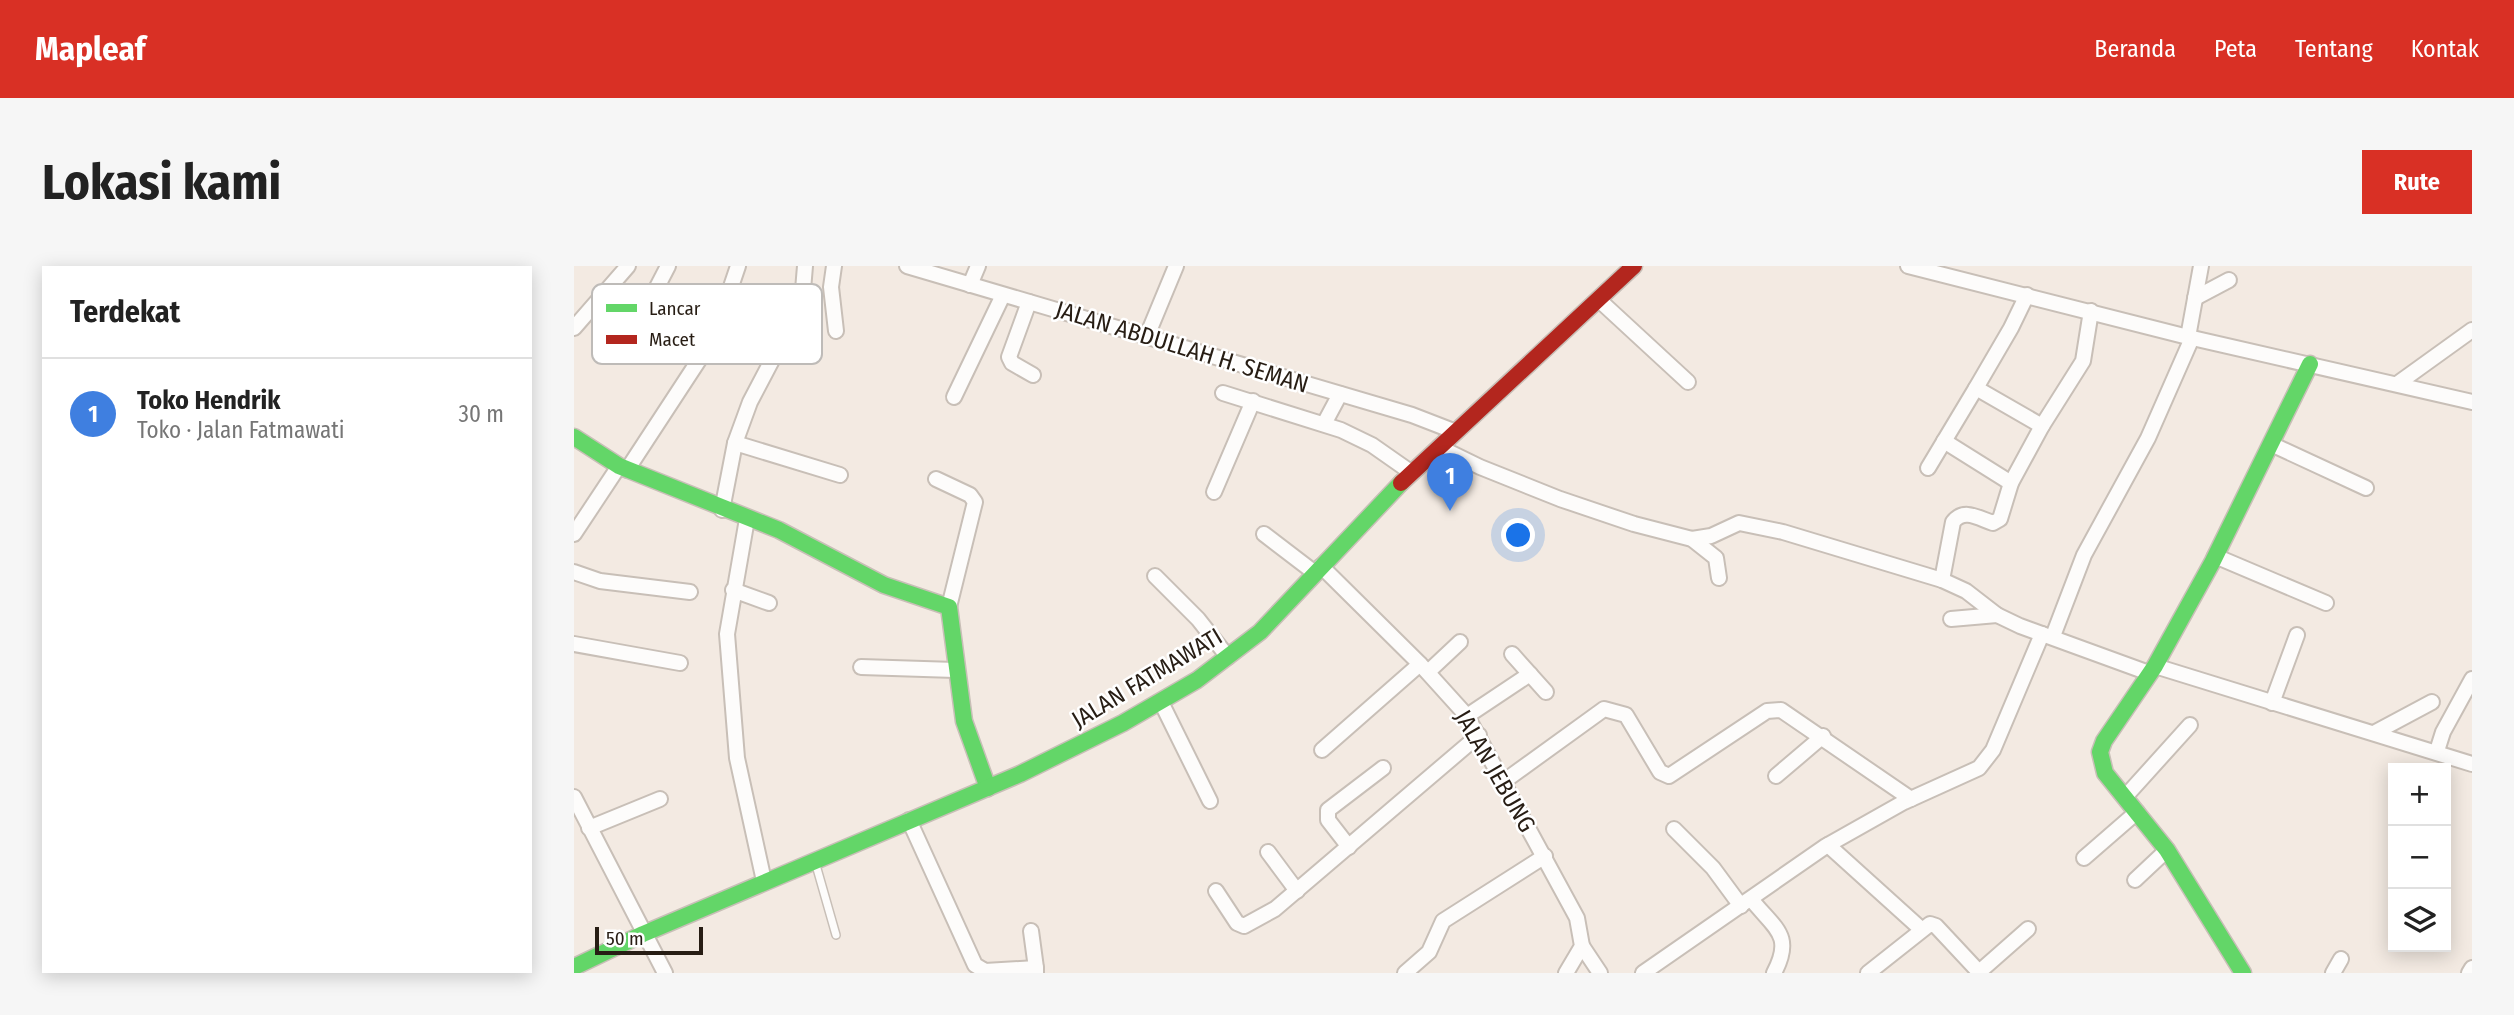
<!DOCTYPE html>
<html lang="id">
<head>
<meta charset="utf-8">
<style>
  body { margin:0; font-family:"Fira Sans Condensed",sans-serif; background:#f6f6f6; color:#222 }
  .controls { position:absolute; right:21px; bottom:21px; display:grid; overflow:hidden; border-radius:0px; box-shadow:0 4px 18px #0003 }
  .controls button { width:63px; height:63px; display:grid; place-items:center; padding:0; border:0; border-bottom:2px solid #e0e0e0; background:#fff; color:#222; font:35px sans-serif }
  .scale { position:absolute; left:21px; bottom:18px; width:108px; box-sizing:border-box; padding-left:7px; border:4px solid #271d14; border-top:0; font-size:19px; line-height:24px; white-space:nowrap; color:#271d14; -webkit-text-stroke:5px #fff; paint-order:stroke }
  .you { position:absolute; left:945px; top:270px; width:24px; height:24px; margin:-18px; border:5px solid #fff; border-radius:50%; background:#1a73e8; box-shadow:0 0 0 10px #1a73e833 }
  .badge { display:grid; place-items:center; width:46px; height:46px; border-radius:50%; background:#d93025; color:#fff; font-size:23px; font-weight:700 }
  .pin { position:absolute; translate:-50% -58px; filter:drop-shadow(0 2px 4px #0008) }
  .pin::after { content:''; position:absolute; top:37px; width:24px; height:21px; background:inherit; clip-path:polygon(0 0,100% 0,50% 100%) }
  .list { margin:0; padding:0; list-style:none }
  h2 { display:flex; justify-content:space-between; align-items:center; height:91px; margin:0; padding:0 28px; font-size:30px }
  h2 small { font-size:23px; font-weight:400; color:#767676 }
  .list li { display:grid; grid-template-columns:46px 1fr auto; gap:21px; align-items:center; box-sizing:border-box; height:112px; padding:0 28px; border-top:2px solid #e0e0e0 }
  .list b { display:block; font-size:26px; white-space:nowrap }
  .list p { margin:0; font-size:23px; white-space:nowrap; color:#767676 }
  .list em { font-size:23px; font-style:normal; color:#767676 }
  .icon { flex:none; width:38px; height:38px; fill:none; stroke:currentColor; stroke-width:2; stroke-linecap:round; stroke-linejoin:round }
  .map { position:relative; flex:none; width:1898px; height:707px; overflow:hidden; border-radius:0px }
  header { display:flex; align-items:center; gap:42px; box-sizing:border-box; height:98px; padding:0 35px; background:#d93025; color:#fff }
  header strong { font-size:33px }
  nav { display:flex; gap:38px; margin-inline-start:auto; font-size:24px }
  .intro { display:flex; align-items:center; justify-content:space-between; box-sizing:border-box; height:168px; padding:0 42px }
  h1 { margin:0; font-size:49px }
  .button { padding:18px 32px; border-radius:0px; background:#d93025; color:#fff; font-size:24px; font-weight:700 }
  main { display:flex; gap:42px; padding:0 42px }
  aside { flex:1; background:#fff; border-radius:0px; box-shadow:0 4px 18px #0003 }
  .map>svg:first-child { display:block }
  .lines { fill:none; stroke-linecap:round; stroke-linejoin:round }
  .lane-casing { stroke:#c8bfb7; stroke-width:10 }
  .street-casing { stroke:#c8bfb7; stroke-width:18 }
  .fast-casing { stroke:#c8bfb7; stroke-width:19 }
  .jam-casing { stroke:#c8bfb7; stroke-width:19 }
  .lane { stroke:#fdfcfb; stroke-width:7 }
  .street { stroke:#fdfcfb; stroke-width:14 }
  .fast { stroke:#63d668; stroke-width:16 }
  .jam { stroke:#b3261e; stroke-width:16 }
  .labels { text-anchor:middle; stroke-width:5; stroke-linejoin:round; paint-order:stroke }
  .street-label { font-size:24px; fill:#271d14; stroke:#fff }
  .key { fill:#fff; stroke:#bebbb8; stroke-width:2 }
  .key-label { font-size:19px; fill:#271d14 }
</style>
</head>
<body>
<header>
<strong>Mapleaf</strong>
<nav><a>Beranda</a><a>Peta</a><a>Tentang</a><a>Kontak</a></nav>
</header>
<div class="intro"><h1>Lokasi kami</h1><a class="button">Rute</a></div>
<main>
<aside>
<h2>Terdekat<small></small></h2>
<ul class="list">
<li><span class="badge" style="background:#3f7fe0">1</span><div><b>Toko Hendrik</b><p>Toko · Jalan Fatmawati</p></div><em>30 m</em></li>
</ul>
</aside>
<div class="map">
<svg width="1898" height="707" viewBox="0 0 1898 707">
  <rect width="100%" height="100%" fill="#f3eae2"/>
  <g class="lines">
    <!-- lane casing -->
    <g class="lane-casing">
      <polyline id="lane" points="242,599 262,669"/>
    </g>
    <!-- street casing -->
    <g class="street-casing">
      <g id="street">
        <polyline points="260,0 257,21 262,65"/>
        <polyline points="333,0 838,149 882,166"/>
        <polyline points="1334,0 1614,71 1898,136"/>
        <polyline points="396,19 404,0"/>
        <polyline points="79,29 94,0"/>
        <polyline points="1453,29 1437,62 1402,122 1468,160 1509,95 1517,45"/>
        <polyline points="1621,32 1655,14"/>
        <polyline points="1024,33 1114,116"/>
        <polyline points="455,36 435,91 438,97 459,109"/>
        <polyline points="0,62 54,0"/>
        <polyline points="573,70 602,0"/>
        <polyline points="1614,71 1627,0"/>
        <polyline points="1823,118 1898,64"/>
        <polyline points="649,127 767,164 798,179 838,207"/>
        <polyline points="380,131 429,29"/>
        <polyline points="750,158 766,128"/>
        <polyline points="1370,175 1437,217"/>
        <polyline points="161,177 266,209"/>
        <polyline points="1697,178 1792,222"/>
        <polyline points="865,181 906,201 986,233 1060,258 1118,273 1142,292 1145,312"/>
        <polyline points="1354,202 1402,122"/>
        <polyline points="53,204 140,71 164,0"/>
        <polyline points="362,213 396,229 401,236 375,341"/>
        <polyline points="640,226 679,135"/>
        <polyline points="148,244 161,177 176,136 207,77 229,24 231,0"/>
        <polyline points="173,253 153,368 163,492 190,615"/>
        <polyline points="0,268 45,200"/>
        <polyline points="690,268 741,307"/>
        <polyline points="1118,273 1137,270 1165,257 1209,266 1368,314 1392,325 1423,349 1446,360 1575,407"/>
        <polyline points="1641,290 1752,337"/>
        <polyline points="747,300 846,398 893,450 1003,652 1008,680 992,707"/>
        <polyline points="0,306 26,315 116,326"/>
        <polyline points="581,310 624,353 654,391"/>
        <path d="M1368,314L1379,256C1390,242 1404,252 1419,257L1426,253L1437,217L1468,160"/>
        <polyline points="159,324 195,337"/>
        <polyline points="1377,353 1423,349"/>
        <polyline points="1479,370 1510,289 1574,172 1618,72"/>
        <polyline points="0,378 106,397"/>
        <polyline points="938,388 972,426"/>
        <polyline points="1581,400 1898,498"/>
        <polyline points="287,401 381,404"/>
        <polyline points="854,406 886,376"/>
        <polyline points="587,436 636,535"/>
        <polyline points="1698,437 1723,369"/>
        <polyline points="893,450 956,408"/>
        <polyline points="1800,467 1858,436"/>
        <polyline points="748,484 846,398"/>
        <polyline points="1863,485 1869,466 1898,413"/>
        <polyline points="1202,510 1249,470"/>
        <polyline points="929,516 1030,443 1052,449 1086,506 1095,510 1193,445 1207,444 1337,533"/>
        <polyline points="0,531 91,707"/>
        <polyline points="1551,531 1616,459"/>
        <polyline points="335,554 401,699 411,705 462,702 462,707"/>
        <polyline points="15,562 86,533"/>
        <polyline points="1100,563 1139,602 1167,640"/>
        <polyline points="1254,579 1347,663"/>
        <polyline points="775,581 754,554 754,544 809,502"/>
        <polyline points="694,586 723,625"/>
        <polyline points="1510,592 1563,546"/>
        <polyline points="1561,614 1593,584"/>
        <polyline points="642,625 663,657 670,660 701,643 905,469"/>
        <path d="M1177,633C1201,663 1220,669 1200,707"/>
        <polyline points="457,665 462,702"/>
        <polyline points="1008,680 1026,707"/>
        <polyline points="831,707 855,686 869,655 971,590"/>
        <polyline points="1069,707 1252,580 1330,536 1405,502 1419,484 1468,368"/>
        <polyline points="1294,707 1356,658 1362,660 1405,706"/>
        <polyline points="1404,707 1454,663"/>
        <polyline points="1759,707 1767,693"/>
        <polyline points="1895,707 1898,702"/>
      </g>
    </g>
    <!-- fast casing -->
    <g class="fast-casing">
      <g id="fast">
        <polyline points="0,171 45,200 205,264 310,319 375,341 390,455 414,522"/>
        <polyline points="0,701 69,668 446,508 549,457 623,414 686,366 827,217"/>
        <polyline points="1669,707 1593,584 1531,507 1526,486 1530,475 1581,400 1639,295 1736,98"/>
      </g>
    </g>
    <!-- jam casing -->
    <g class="jam-casing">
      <polyline id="jam" points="827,217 1060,0"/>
    </g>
    <!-- lane -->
    <use href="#lane" class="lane"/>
    <!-- street -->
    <use href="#street" class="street"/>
    <!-- fast -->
    <use href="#fast" class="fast"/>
    <!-- jam -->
    <use href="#jam" class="jam"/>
  </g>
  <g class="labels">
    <!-- street labels -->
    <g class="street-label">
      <text transform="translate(608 81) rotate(17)" y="8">JALAN ABDULLAH H. SEMAN</text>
      <text transform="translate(573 412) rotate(-31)" y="8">JALAN FATMAWATI</text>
      <text transform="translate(921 505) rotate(60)" y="8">JALAN JEBUNG</text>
    </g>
  </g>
  <!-- legend -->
  <rect x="18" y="18" width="230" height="80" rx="10" class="key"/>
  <rect x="32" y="38" width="31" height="8" fill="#63d668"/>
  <rect x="32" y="69" width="31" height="9" fill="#b3261e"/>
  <g class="key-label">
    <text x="75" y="49">Lancar</text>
    <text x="75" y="80">Macet</text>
  </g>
</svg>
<div class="controls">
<button>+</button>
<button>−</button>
<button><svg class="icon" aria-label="layers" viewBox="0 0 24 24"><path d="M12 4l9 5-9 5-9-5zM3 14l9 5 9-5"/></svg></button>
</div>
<div class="scale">50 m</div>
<div class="you"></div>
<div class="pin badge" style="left:876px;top:245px;background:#3f7fe0">1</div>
</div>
</main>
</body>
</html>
